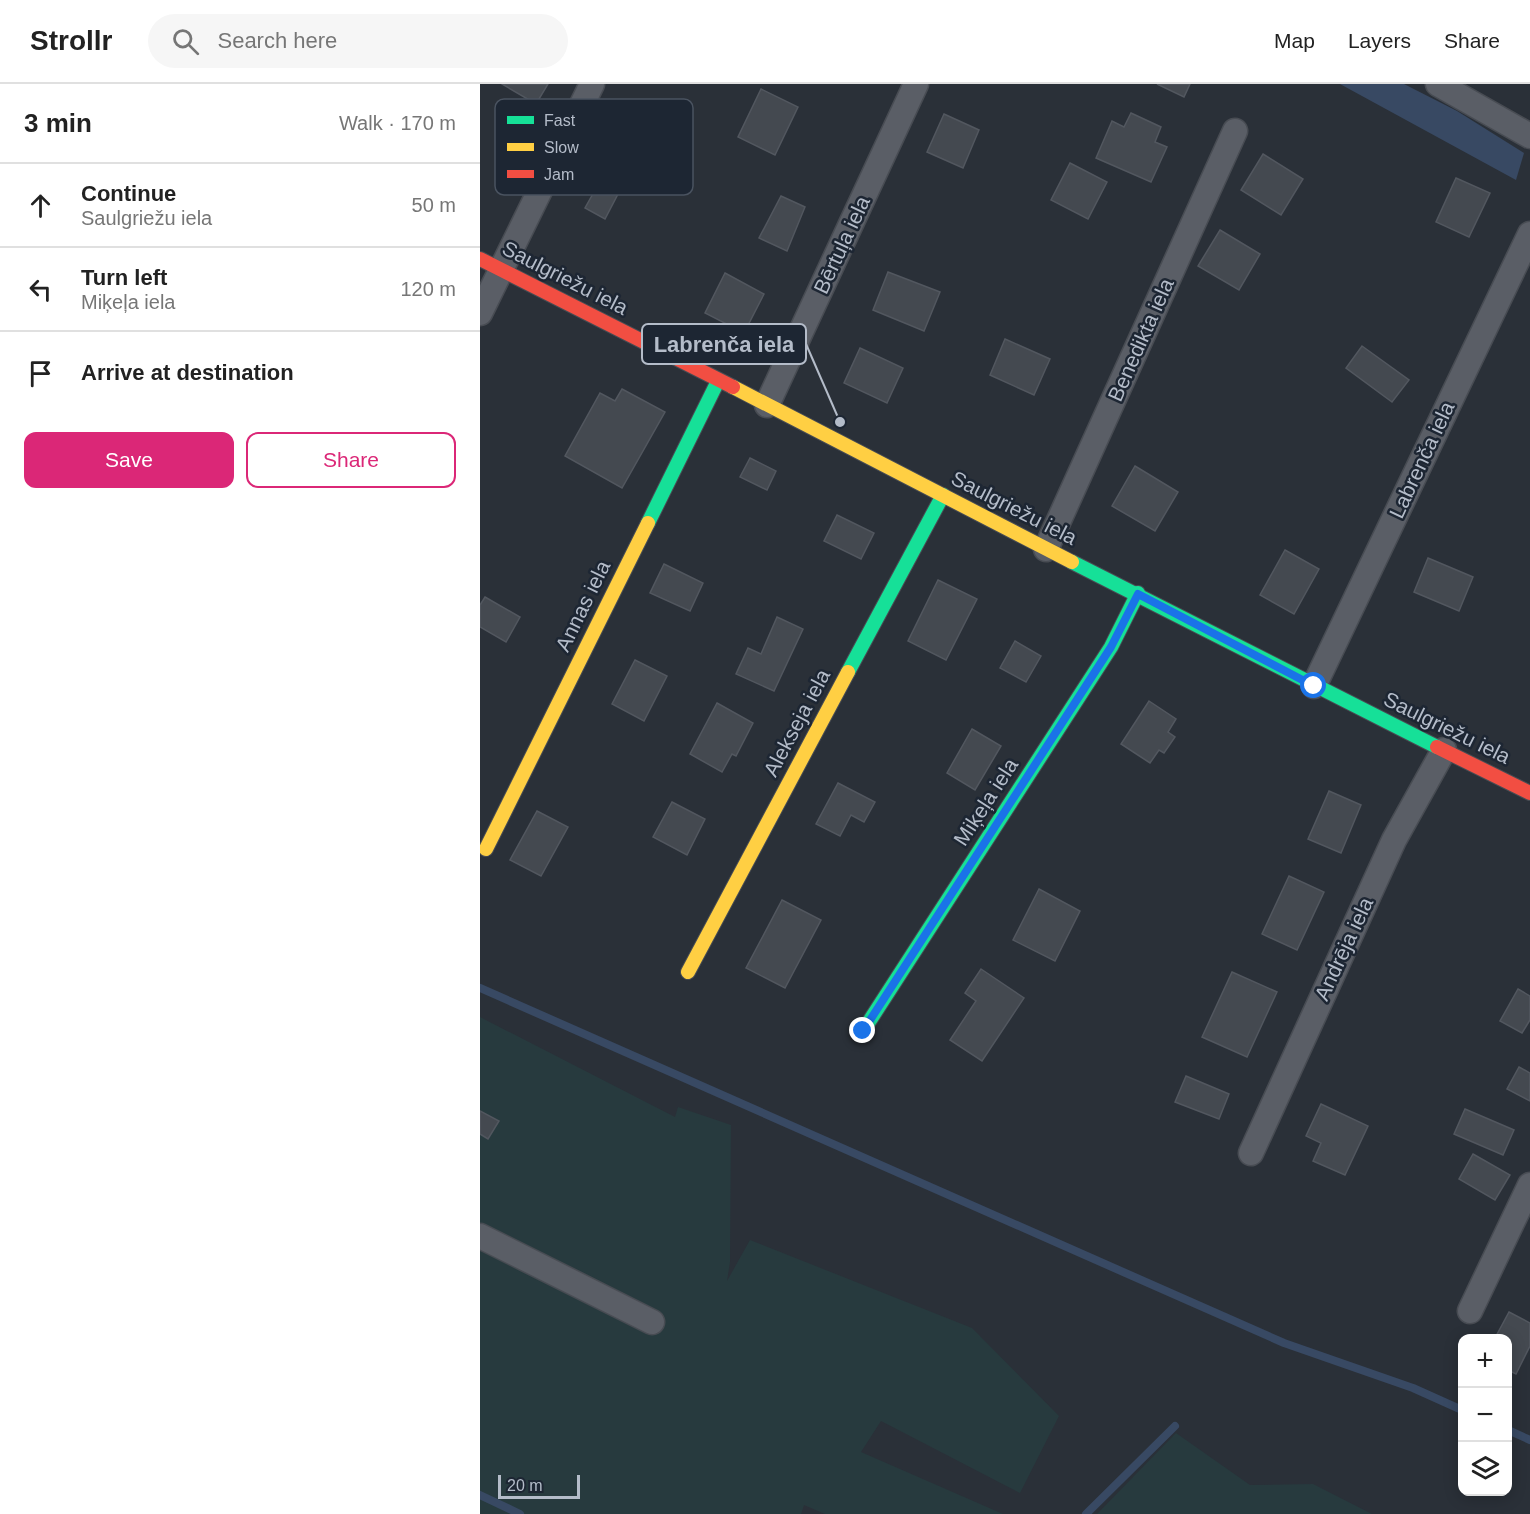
<!DOCTYPE html>
<html lang="en">
<head>
<meta charset="utf-8">
<style>
  body { margin:0; font-family:Helvetica,sans-serif; background:#f6f6f6; color:#222 }
  .controls { position:absolute; right:18px; bottom:18px; display:grid; overflow:hidden; border-radius:12px; box-shadow:0 3px 15px #0003 }
  .controls button { width:54px; height:54px; display:grid; place-items:center; padding:0; border:0; border-bottom:2px solid #e0e0e0; background:#fff; color:#222; font:30px sans-serif }
  .scale { position:absolute; left:18px; bottom:15px; width:82px; box-sizing:border-box; padding-left:6px; border:3px solid #b4bcc9; border-top:0; font-size:16px; line-height:21px; white-space:nowrap; color:#b4bcc9; -webkit-text-stroke:4px #1d2633; paint-order:stroke }
  .stop { position:absolute; width:18px; height:18px; margin:-14px; border:4px solid #1a73e8; border-radius:50%; background:#fff }
  .stop.end { background:#1a73e8; border-color:#fff; box-shadow:0 2px 6px #0008 }
  .list { margin:0; padding:0; list-style:none }
  h2 { display:flex; justify-content:space-between; align-items:center; height:78px; margin:0; padding:0 24px; font-size:26px }
  h2 small { font-size:20px; font-weight:400; color:#767676 }
  .list li { display:grid; grid-template-columns:39px 1fr auto; gap:18px; align-items:center; box-sizing:border-box; height:84px; padding:0 24px; border-top:2px solid #e0e0e0 }
  .list b { display:block; font-size:22px; white-space:nowrap }
  .list p { margin:0; font-size:20px; white-space:nowrap; color:#767676 }
  .list em { font-size:20px; font-style:normal; color:#767676 }
  .actions { display:flex; gap:12px; padding:18px 24px }
  .actions a { flex:1; padding:14px 0; border:2px solid #db2777; border-radius:12px; text-align:center; font-size:21px; color:#db2777 }
  .actions .main { background:#db2777; color:#fff }
  .icon { flex:none; width:33px; height:33px; fill:none; stroke:currentColor; stroke-width:2; stroke-linecap:round; stroke-linejoin:round }
  .map { position:relative; flex:none; width:1050px; height:1430px; overflow:hidden }
  header { display:flex; align-items:center; gap:36px; box-sizing:border-box; height:84px; padding:0 30px; background:#fff; border-bottom:2px solid #e0e0e0 }
  header strong { font-size:28px }
  nav { display:flex; gap:33px; margin-inline-start:auto; font-size:21px }
  .search { width:420px; height:54px; background:#f6f6f6; display:flex; align-items:center; gap:15px; box-sizing:border-box; padding:0 21px; border-radius:33px; color:#767676; font-size:22px }
  main { display:flex }
  aside { flex:1; background:#fff }
  .map>svg:first-child { display:block }
  .green { fill:#273a3e }
  .water { fill:#384963 }
  .lines { fill:none; stroke-linecap:round; stroke-linejoin:round }
  .stream { stroke:#384963; stroke-width:8 }
  .building { fill:#444950; stroke:#52575f; stroke-width:1.5 }
  .street-casing { stroke:#484c53; stroke-width:27 }
  .fast-casing { stroke:#484c53; stroke-width:16 }
  .slow-casing { stroke:#484c53; stroke-width:16 }
  .jam-casing { stroke:#484c53; stroke-width:16 }
  .street { stroke:#5a5e66; stroke-width:24 }
  .fast { stroke:#16e098; stroke-width:14 }
  .slow { stroke:#ffcf43; stroke-width:14 }
  .jam { stroke:#f24e42; stroke-width:14 }
  .route { stroke:#1a73e8; stroke-width:8 }
  .labels { text-anchor:middle; stroke-width:5; stroke-linejoin:round; paint-order:stroke }
  .street-label { font-size:21px; fill:#b4bcc9; stroke:#1d2633 }
  .key { fill:#1d2633; stroke:#4a5360; stroke-width:1.5 }
  .key-label { font-size:16px; fill:#b4bcc9 }
  .leader { fill:none; stroke:#b4bcc9; stroke-width:2 }
  .callout-dot { fill:#b4bcc9; stroke:#1d2633; stroke-width:2 }
  .callout { fill:#1d2633; stroke:#b4bcc9; stroke-width:2 }
  .callout-label { font-size:22px; text-anchor:middle; font-weight:bold; fill:#b4bcc9 }
</style>
</head>
<body>
<header>
<strong>Strollr</strong>
<div class="search"><svg class="icon" aria-label="search" viewBox="0 0 24 24"><circle cx="10" cy="10" r="6"/><path d="M15 15l6 6"/></svg>Search here</div>
<nav><a>Map</a><a>Layers</a><a>Share</a></nav>
</header>
<main>
<aside>
<h2>3 min<small>Walk · 170 m</small></h2>
<ul class="list">
<li><svg class="icon" aria-label="ahead" viewBox="0 0 24 24"><path d="M12 20V5M6 11l6-6 6 6"/></svg><div><b>Continue</b><p>Saulgriežu iela</p></div><em>50 m</em></li>
<li><svg class="icon" aria-label="left" viewBox="0 0 24 24"><path d="M17 20v-9H6M10 6l-5 5 5 5"/></svg><div><b>Turn left</b><p>Miķeļa iela</p></div><em>120 m</em></li>
<li><svg class="icon" aria-label="arrive" viewBox="0 0 24 24"><path d="M6 21V4h12l-3 4 3 4H6"/></svg><div><b>Arrive at destination</b></div></li>
</ul>
<div class="actions"><a class="main">Save</a><a>Share</a></div>
</aside>
<div class="map">
<svg width="1050" height="1430" viewBox="0 0 1050 1430">
  <rect width="100%" height="100%" fill="#2a3038"/>
  <!-- green -->
  <g class="green">
    <polygon points="0,933 195,1033 198,1023 251,1041 250,1178 247,1197 270,1156 492,1244 579,1332 540,1409 401,1337 381,1368 523,1430 345,1430 324,1421 321,1430 0,1430"/>
    <polygon points="696,1349 770,1401 833,1400 892,1430 617,1430"/>
  </g>
  <!-- water -->
  <polygon class="water" points="860,0 924,0 977,27 1044,69 1036,96"/>
  <g class="lines">
    <!-- stream -->
    <g class="stream">
      <polyline points="0,904 804,1259 933,1304 982,1326"/>
      <polyline points="1028,1346 1050,1356"/>
      <polyline points="0,1411 40,1430"/>
      <polyline points="606,1430 695,1342"/>
    </g>
  </g>
  <!-- building -->
  <g class="building">
    <polygon points="22,0 68,0 56,20"/>
    <polygon points="677,0 710,0 704,13"/>
    <polygon points="281,5 318,23 295,71 258,53"/>
    <polygon points="651,29 681,43 675,58 687,63 671,98 616,74 632,37 644,43"/>
    <polygon points="464,30 499,46 483,84 447,68"/>
    <polygon points="783,70 823,95 801,131 761,106"/>
    <polygon points="590,79 627,98 608,135 571,116"/>
    <polygon points="976,94 1010,109 989,153 956,138"/>
    <polygon points="119,99 138,110 125,135 105,124"/>
    <polygon points="301,112 325,123 307,167 279,154"/>
    <polygon points="740,146 780,170 759,206 718,182"/>
    <polygon points="408,188 460,208 444,247 393,226"/>
    <polygon points="245,189 284,210 264,249 225,229"/>
    <polygon points="525,255 570,275 554,311 510,291"/>
    <polygon points="882,262 929,296 912,318 866,284"/>
    <polygon points="380,264 423,284 407,319 364,299"/>
    <polygon points="142,305 185,328 142,404 85,372 120,309 135,317"/>
    <polygon points="270,374 296,387 287,406 260,393"/>
    <polygon points="655,382 698,408 675,447 632,422"/>
    <polygon points="357,431 394,449 381,475 344,457"/>
    <polygon points="805,466 839,485 814,530 780,511"/>
    <polygon points="948,474 993,493 979,527 934,508"/>
    <polygon points="184,480 223,499 210,527 170,509"/>
    <polygon points="458,496 497,515 466,576 428,557"/>
    <polygon points="5,513 40,533 26,558 0,543 0,521"/>
    <polygon points="297,533 323,545 294,607 256,590 268,564 281,570"/>
    <polygon points="535,557 561,572 546,598 520,584"/>
    <polygon points="155,576 187,592 164,637 132,620"/>
    <polygon points="669,617 696,635 688,648 695,653 684,669 679,666 670,679 641,660"/>
    <polygon points="237,619 273,639 256,672 252,670 242,688 210,670"/>
    <polygon points="492,645 521,662 495,706 467,689"/>
    <polygon points="358,699 395,718 384,738 371,731 360,752 336,740"/>
    <polygon points="849,707 881,721 861,769 828,755"/>
    <polygon points="192,718 225,735 207,771 173,753"/>
    <polygon points="57,727 88,743 61,792 30,776"/>
    <polygon points="809,792 844,808 817,866 782,850"/>
    <polygon points="559,805 600,827 575,877 533,856"/>
    <polygon points="302,816 341,836 305,904 266,884"/>
    <polygon points="501,885 544,914 502,977 470,956 496,917 485,909"/>
    <polygon points="752,888 797,908 767,973 722,953"/>
    <polygon points="1038,905 1050,912 1050,936 1042,949 1020,937"/>
    <polygon points="1039,983 1050,989 1050,1017 1027,1005"/>
    <polygon points="706,992 749,1010 739,1035 695,1018"/>
    <polygon points="841,1020 888,1042 865,1091 833,1077 841,1059 826,1052"/>
    <polygon points="985,1025 1034,1046 1023,1071 974,1050"/>
    <polygon points="0,1027 19,1037 8,1055 0,1050"/>
    <polygon points="993,1070 1030,1091 1015,1116 979,1095"/>
    <polygon points="1029,1228 1050,1239 1050,1262 1036,1290 1028,1286 1028,1254 1015,1254"/>
  </g>
  <g class="lines">
    <!-- street casing -->
    <g class="street-casing">
      <g id="street">
        <polyline points="958,0 1050,52"/>
        <polyline points="0,229 112,0"/>
        <polyline points="287,321 436,0"/>
        <polyline points="566,465 755,47"/>
        <polyline points="834,602 1050,150"/>
        <polyline points="771,1069 914,756 964,666"/>
        <polyline points="0,1152 172,1238"/>
        <polyline points="990,1227 1050,1101"/>
      </g>
    </g>
    <!-- fast casing -->
    <g class="fast-casing">
      <g id="fast">
        <polyline points="168,439 238,297"/>
        <polyline points="592,478 957,663"/>
        <polyline points="368,588 463,411"/>
        <polyline points="383,947 631,563 658,509"/>
      </g>
    </g>
    <!-- slow casing -->
    <g class="slow-casing">
      <g id="slow">
        <polyline points="253,303 592,478"/>
        <polyline points="6,765 168,439"/>
        <polyline points="208,888 368,588"/>
      </g>
    </g>
    <!-- jam casing -->
    <g class="jam-casing">
      <g id="jam">
        <polyline points="0,175 253,303"/>
        <polyline points="957,663 1050,709"/>
      </g>
    </g>
    <!-- street -->
    <use href="#street" class="street"/>
    <!-- fast -->
    <use href="#fast" class="fast"/>
    <!-- slow -->
    <use href="#slow" class="slow"/>
    <!-- jam -->
    <use href="#jam" class="jam"/>
  </g>
  <g class="lines">
    <!-- route -->
    <polyline class="route" points="383,947 631,563 658,510 834,602"/>
  </g>
  <g class="labels">
    <!-- street labels -->
    <g class="street-label">
      <text transform="translate(362 161) rotate(-65)" y="7">Bērtuļa iela</text>
      <text transform="translate(85 194) rotate(27)" y="7">Saulgriežu iela</text>
      <text transform="translate(661 256) rotate(-66)" y="7">Benedikta iela</text>
      <text transform="translate(942 376) rotate(-65)" y="7">Labrenča iela</text>
      <text transform="translate(534 424) rotate(27)" y="7">Saulgriežu iela</text>
      <text transform="translate(103 522) rotate(-64)" y="7">Annas iela</text>
      <text transform="translate(317 639) rotate(-62)" y="7">Alekseja iela</text>
      <text transform="translate(967 644) rotate(26)" y="7">Saulgriežu iela</text>
      <text transform="translate(506 718) rotate(-57)" y="7">Miķeļa iela</text>
      <text transform="translate(864 865) rotate(-65)" y="7">Andrēja iela</text>
    </g>
  </g>
  <!-- legend -->
  <rect x="15" y="15" width="198" height="96" rx="9" class="key"/>
  <rect x="27" y="32" width="27" height="8" fill="#16e098"/>
  <rect x="27" y="59" width="27" height="8" fill="#ffcf43"/>
  <rect x="27" y="86" width="27" height="8" fill="#f24e42"/>
  <g class="key-label">
    <text x="64" y="42">Fast</text>
    <text x="64" y="69">Slow</text>
    <text x="64" y="96">Jam</text>
  </g>
  <!-- callouts -->
  <path class="leader" d="M360 338L326 260"/>
  <circle class="callout-dot" cx="360" cy="338" r="6"/>
  <rect class="callout" x="162" y="240" width="164" height="40" rx="6"/>
  <g class="callout-label">
    <text x="244" y="268">Labrenča iela</text>
  </g>
</svg>
<div class="controls">
<button>+</button>
<button>−</button>
<button><svg class="icon" aria-label="layers" viewBox="0 0 24 24"><path d="M12 4l9 5-9 5-9-5zM3 14l9 5 9-5"/></svg></button>
</div>
<div class="scale">20 m</div>
<div class="stop" style="left:834px;top:602px"></div>
<div class="stop end" style="left:383px;top:947px"></div>
</div>
</main>
</body>
</html>
